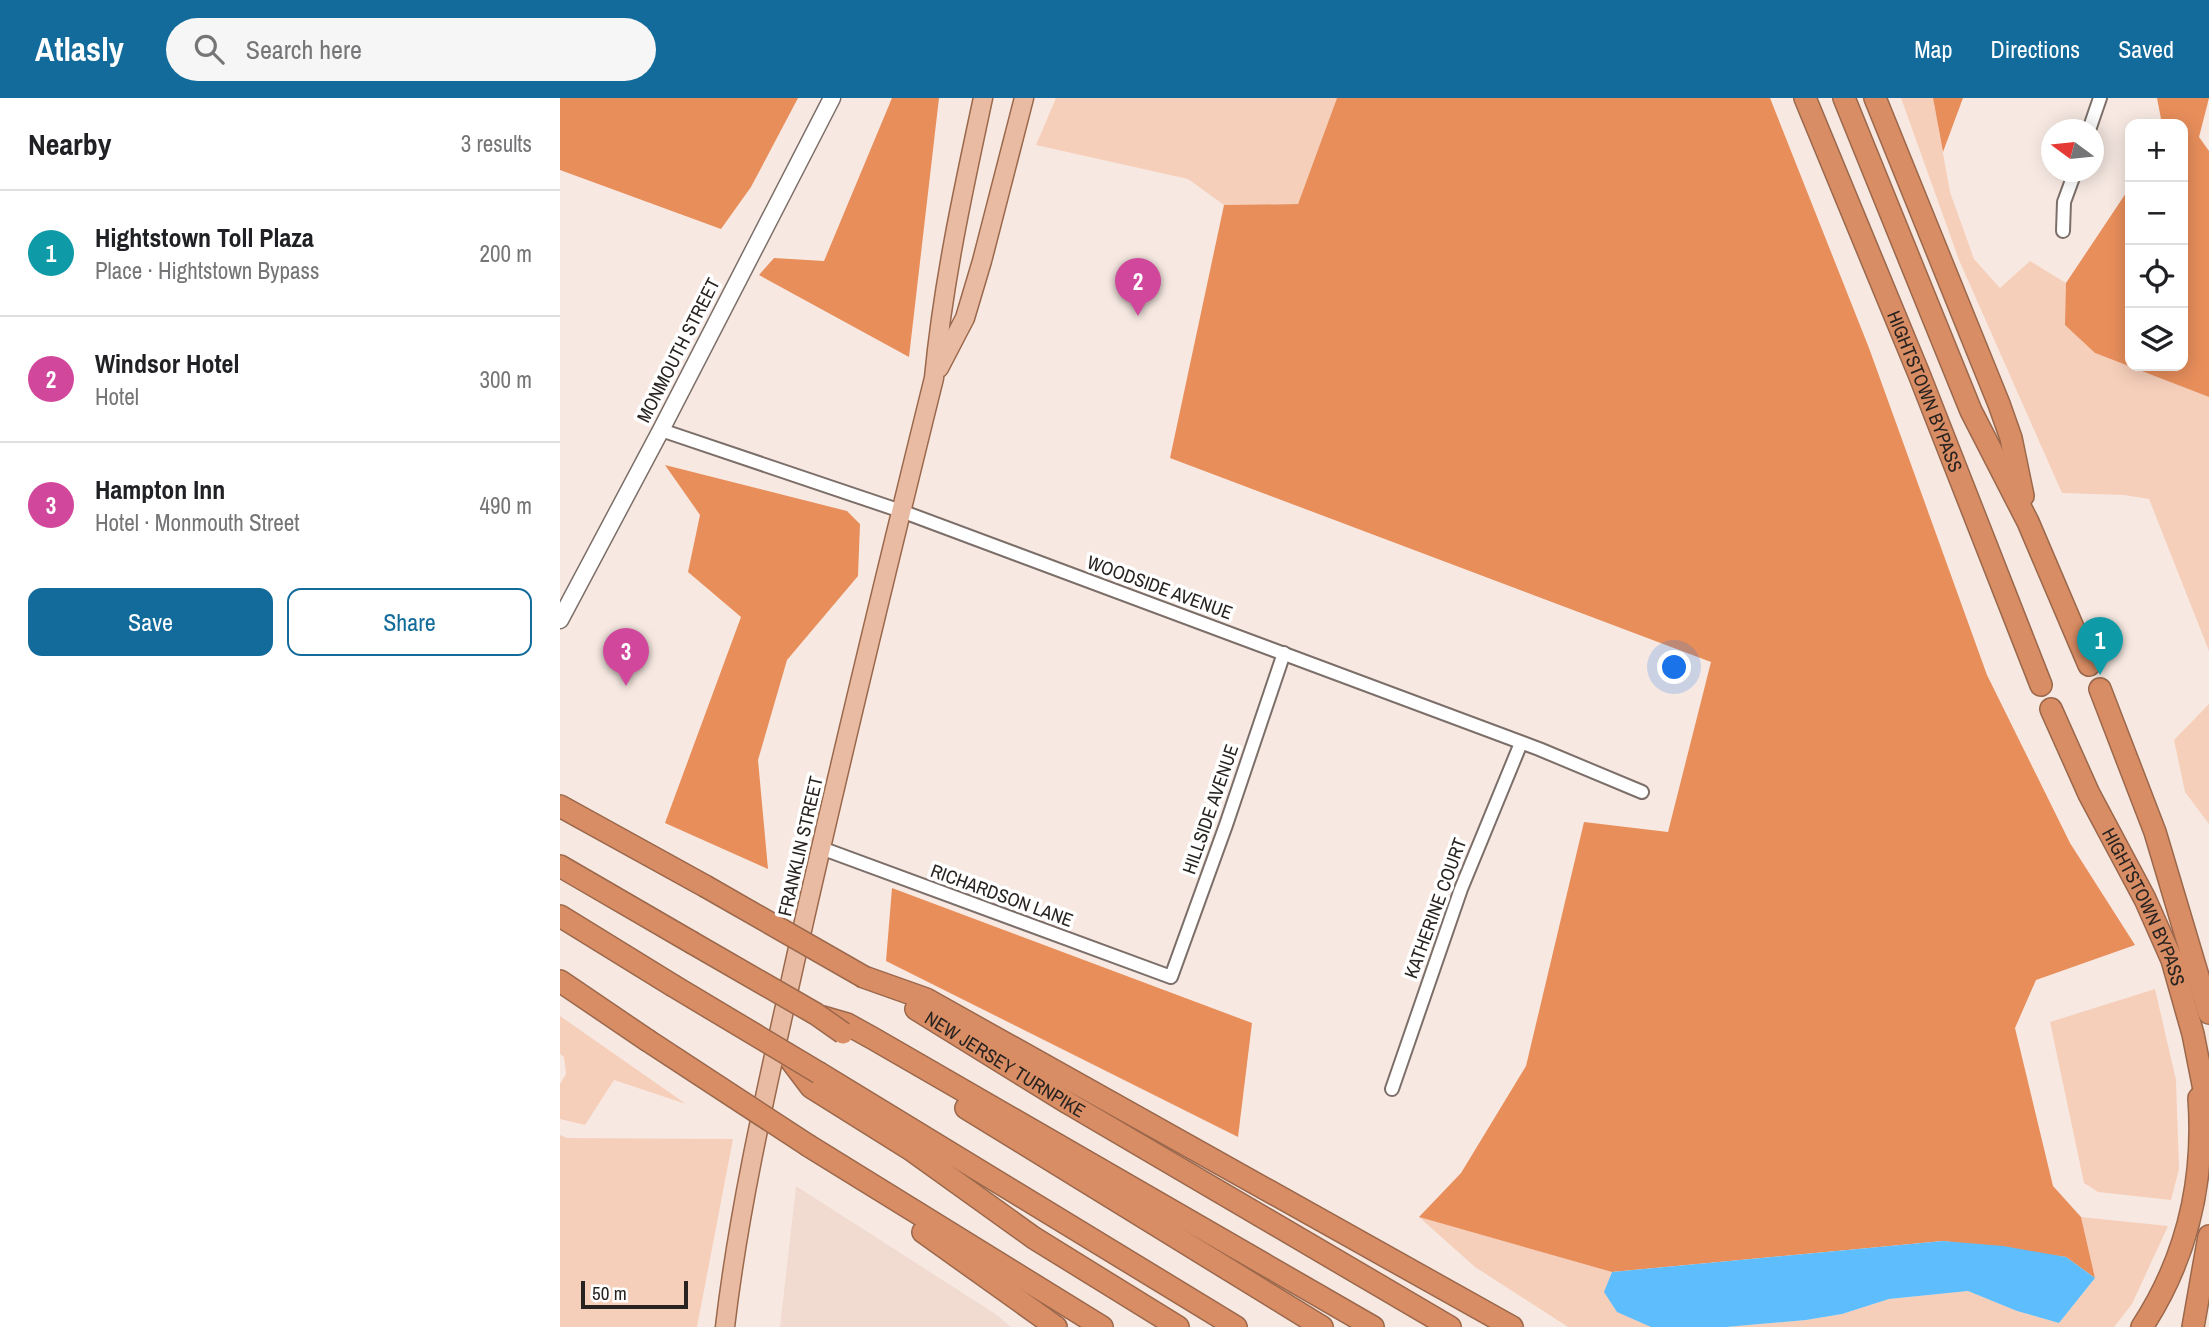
<!DOCTYPE html>
<html lang="en">
<head>
<meta charset="utf-8">
<style>
  body { margin:0; font-family:"Archivo Narrow",sans-serif; background:#f6f6f6; color:#202124 }
  .controls { position:absolute; right:21px; top:21px; display:grid; overflow:hidden; border-radius:14px; box-shadow:0 4px 18px #0003 }
  .controls button { width:63px; height:63px; display:grid; place-items:center; padding:0; border:0; border-bottom:2px solid #e0e0e0; background:#fff; color:#202124; font:35px sans-serif }
  .compass { position:absolute; left:1481px; top:21px; width:63px; height:63px; border-radius:50%; background:#fff; box-shadow:0 4px 18px #0003; rotate:285deg }
  .scale { position:absolute; left:21px; bottom:18px; width:107px; box-sizing:border-box; padding-left:7px; border:4px solid #282320; border-top:0; font-size:19px; line-height:24px; white-space:nowrap; color:#282320; -webkit-text-stroke:5px #fff; paint-order:stroke }
  .you { position:absolute; left:1115px; top:570px; width:24px; height:24px; margin:-18px; border:5px solid #fff; border-radius:50%; background:#1a73e8; box-shadow:0 0 0 10px #1a73e833 }
  .badge { display:grid; place-items:center; width:46px; height:46px; border-radius:50%; background:#136b9b; color:#fff; font-size:23px; font-weight:700 }
  .pin { position:absolute; translate:-50% -58px; filter:drop-shadow(0 2px 4px #0008) }
  .pin::after { content:''; position:absolute; top:37px; width:24px; height:21px; background:inherit; clip-path:polygon(0 0,100% 0,50% 100%) }
  .list { margin:0; padding:0; list-style:none }
  h2 { display:flex; justify-content:space-between; align-items:center; height:91px; margin:0; padding:0 28px; font-size:30px }
  h2 small { font-size:23px; font-weight:400; color:#757577 }
  .list li { display:grid; grid-template-columns:46px 1fr auto; gap:21px; align-items:center; box-sizing:border-box; height:126px; padding:0 28px; border-top:2px solid #e0e0e0 }
  .list b { display:block; font-size:26px; white-space:nowrap }
  .list p { margin:0; font-size:23px; white-space:nowrap; color:#757577 }
  .list em { font-size:23px; font-style:normal; color:#757577 }
  .actions { display:flex; gap:14px; padding:21px 28px }
  .actions a { flex:1; padding:16px 0; border:2px solid #136b9b; border-radius:14px; text-align:center; font-size:24px; color:#136b9b }
  .actions .main { background:#136b9b; color:#fff }
  .icon { flex:none; width:38px; height:38px; fill:none; stroke:currentColor; stroke-width:2; stroke-linecap:round; stroke-linejoin:round }
  .map { position:relative; flex:none; width:1649px; height:1229px; overflow:hidden }
  header { display:flex; align-items:center; gap:42px; box-sizing:border-box; height:98px; padding:0 35px; background:#136b9b; color:#fff }
  header strong { font-size:33px }
  nav { display:flex; gap:38px; margin-inline-start:auto; font-size:24px }
  .search { width:490px; height:63px; background:#f6f6f6; display:flex; align-items:center; gap:18px; box-sizing:border-box; padding:0 24px; border-radius:38px; color:#757577; font-size:26px }
  main { display:flex }
  aside { flex:1; background:#fff }
  .map>svg:first-child { display:block }
  .built { fill:#f1dbd0 }
  .green { fill:#f6cfba }
  .forest { fill:#e88e5b }
  .water { fill:#5ebefd }
  .lines { fill:none; stroke-linecap:round; stroke-linejoin:round }
  .street-casing { stroke:#7c6f69; stroke-width:16 }
  .secondary-casing { stroke:#7c6f69; stroke-width:19 }
  .primary-casing { stroke:#9b684c; stroke-width:21 }
  .highway-casing { stroke:#9b684c; stroke-width:24 }
  .street { stroke:#fff; stroke-width:12 }
  .secondary { stroke:#fff; stroke-width:16 }
  .primary { stroke:#e8bba2; stroke-width:18 }
  .highway { stroke:#d98d64; stroke-width:21 }
  .highway-bridge-casing { stroke:#9b684c; stroke-width:24; stroke-linecap:butt }
  .highway-bridge { stroke:#d98d64; stroke-width:21 }
  .labels { text-anchor:middle; stroke-width:7; stroke-linejoin:round; paint-order:stroke }
  .street-label { font-size:19px; fill:#282320; stroke:#fff }
</style>
</head>
<body>
<header>
<strong>Atlasly</strong>
<div class="search"><svg class="icon" aria-label="search" viewBox="0 0 24 24"><circle cx="10" cy="10" r="6"/><path d="M15 15l6 6"/></svg>Search here</div>
<nav><a>Map</a><a>Directions</a><a>Saved</a></nav>
</header>
<main>
<aside>
<h2>Nearby<small>3 results</small></h2>
<ul class="list">
<li><span class="badge" style="background:#0f9aa8">1</span><div><b>Hightstown Toll Plaza</b><p>Place · Hightstown Bypass</p></div><em>200 m</em></li>
<li><span class="badge" style="background:#d1479c">2</span><div><b>Windsor Hotel</b><p>Hotel</p></div><em>300 m</em></li>
<li><span class="badge" style="background:#d1479c">3</span><div><b>Hampton Inn</b><p>Hotel · Monmouth Street</p></div><em>490 m</em></li>
</ul>
<div class="actions"><a class="main">Save</a><a>Share</a></div>
</aside>
<div class="map">
<svg width="1649" height="1229" viewBox="0 0 1649 1229">
  <rect width="100%" height="100%" fill="#f7e9e2"/>
  <!-- built -->
  <polygon class="built" points="236,1088 437,1217 451,1229 220,1229"/>
  <!-- green -->
  <g class="green">
    <polygon points="496,0 777,0 738,106 664,107 628,81 476,47"/>
    <polygon points="1341,0 1373,0 1390,94 1414,161 1440,190 1470,163 1506,185 1506,227 1535,255 1649,299 1649,553 1589,401 1564,397 1502,395 1399,162"/>
    <polygon points="1649,606 1649,726 1625,694 1614,642"/>
    <polygon points="1595,891 1616,982 1619,1071 1611,1102 1538,1094 1524,1085 1490,924"/>
    <polygon points="0,918 126,1006 54,982 25,1027 0,1021 0,986 6,976 4,959 0,956"/>
    <polygon points="0,1037 7,1040 173,1041 137,1229 0,1229"/>
    <polygon points="859,1119 1052,1174 1045,1194 1091,1229 1166,1229 1246,1222 1282,1216 1329,1201 1408,1193 1457,1213 1499,1225 1535,1180 1521,1119 1608,1128 1572,1206 1554,1229 1008,1229 915,1169"/>
  </g>
  <!-- forest -->
  <g class="forest">
    <polygon points="0,0 238,0 191,89 161,131 0,72"/>
    <polygon points="332,0 379,0 349,259 199,177 214,160 264,163"/>
    <polygon points="777,0 1210,0 1309,250 1427,577 1510,745 1575,847 1476,882 1455,930 1493,1088 1521,1119 1535,1180 1506,1159 1383,1143 1052,1174 859,1119 901,1075 966,968 1024,724 1108,734 1151,564 610,360 664,107 738,106"/>
    <polygon points="1373,0 1403,0 1383,54"/>
    <polygon points="1597,0 1649,0 1639,39 1649,53 1649,299 1535,255 1505,227 1506,185 1570,89 1570,268 1623,268 1623,26 1602,26"/>
    <polygon points="105,367 287,413 300,426 298,478 227,562 198,662 208,771 105,725 181,519 128,474 140,417"/>
    <polygon points="332,790 692,925 678,1039 326,863"/>
  </g>
  <!-- water -->
  <polygon class="water" points="1383,1143 1443,1148 1506,1159 1535,1180 1499,1225 1457,1213 1408,1193 1329,1201 1282,1216 1246,1222 1166,1229 1091,1229 1057,1214 1044,1194 1052,1174"/>
  <g class="lines">
    <!-- street casing -->
    <g class="street-casing">
      <g id="street">
        <polyline points="1529,32 1540,0"/>
        <polyline points="1503,133 1504,104 1515,74"/>
        <polyline points="101,332 341,413 979,651 1082,694"/>
        <polyline points="261,750 611,879 666,727 724,555"/>
        <polyline points="832,991 901,791 961,645"/>
      </g>
    </g>
    <!-- secondary casing -->
    <g class="secondary-casing">
      <polyline id="secondary" points="0,522 101,332 272,0"/>
    </g>
    <!-- primary casing -->
    <g class="primary-casing">
      <g id="primary">
        <polyline points="379,270 405,220 422,163 464,0"/>
        <path d="M165,1229C180,1101 210,976 238,850C281,660 327,470 374,280C383,185 403,93 423,0"/>
      </g>
    </g>
    <!-- highway casing -->
    <g class="highway-casing">
      <g id="highway">
        <path id="s1" d="M1245,0L1359,276L1481,587"/>
        <polyline points="1284,0 1411,313 1468,424 1529,567"/>
        <polyline points="1315,0 1439,306 1451,340 1463,398"/>
        <polyline points="1540,591 1595,734 1649,915"/>
        <path id="s2" d="M1491,611L1529,696L1585,801L1612,862L1633,936L1649,1017"/>
        <polyline points="0,708 145,788"/>
        <polyline points="0,768 131,844"/>
        <polyline points="0,818 112,887"/>
        <polyline points="304,879 366,901 952,1229"/>
        <polyline points="0,883 87,942"/>
        <path id="s3" d="M356,911L508,1005L890,1229"/>
        <polyline points="263,919 287,926 314,941 813,1229"/>
        <polyline points="226,956 251,989 350,1051 474,1140 618,1229"/>
        <polyline points="259,975 676,1229"/>
        <polyline points="406,1010 762,1229"/>
        <polyline points="249,1048 542,1229"/>
        <polyline points="363,1134 496,1229"/>
        <path d="M1582,1229C1627,1160 1645,1083 1639,1000"/>
        <polyline points="1633,1229 1649,1138"/>
      </g>
    </g>
    <!-- street -->
    <use href="#street" class="street"/>
    <!-- secondary -->
    <use href="#secondary" class="secondary"/>
    <!-- primary -->
    <use href="#primary" class="primary"/>
    <!-- highway -->
    <use href="#highway" class="highway"/>
    <!-- highway-bridge casing -->
    <g class="highway-bridge-casing">
      <g id="highway-bridge">
        <polyline points="145,788 304,879"/>
        <polyline points="131,844 256,916 283,935"/>
        <polyline points="112,887 259,975"/>
        <polyline points="87,942 249,1048"/>
      </g>
    </g>
    <!-- highway-bridge -->
    <use href="#highway-bridge" class="highway-bridge"/>
  </g>
  <g class="labels">
    <!-- street labels -->
    <g class="street-label">
      <text transform="translate(118 252) rotate(-63)" y="7">MONMOUTH STREET</text>
      <text dy="7" stroke="none"><textPath href="#s1" startOffset="317">HIGHTSTOWN BYPASS</textPath></text>
      <text transform="translate(600 489) rotate(20)" y="7">WOODSIDE AVENUE</text>
      <text transform="translate(650 711) rotate(-71)" y="7">HILLSIDE AVENUE</text>
      <text transform="translate(240 748) rotate(-77)" y="7">FRANKLIN STREET</text>
      <text transform="translate(442 797) rotate(20)" y="7">RICHARDSON LANE</text>
      <text transform="translate(875 810) rotate(-70)" y="7">KATHERINE COURT</text>
      <text dy="7" stroke="none"><textPath href="#s2" startOffset="219">HIGHTSTOWN BYPASS</textPath></text>
      <text dy="7" stroke="none"><textPath href="#s3" startOffset="105">NEW JERSEY TURNPIKE</textPath></text>
    </g>
  </g>
</svg>
<div class="controls">
<button>+</button>
<button>−</button>
<button><svg class="icon" aria-label="locate" viewBox="0 0 24 24"><circle cx="12" cy="12" r="6"/><path d="M12 2v4M12 18v4M2 12h4M18 12h4"/></svg></button>
<button><svg class="icon" aria-label="layers" viewBox="0 0 24 24"><path d="M12 4l9 5-9 5-9-5zM3 14l9 5 9-5"/></svg></button>
</div>
<svg class="compass" viewBox="-18 -18 36 36"><path d="M0-13l5 13h-10z" fill="#e53935"/><path d="M0 13l5-13h-10z" fill="#757577"/></svg>
<div class="scale">50 m</div>
<div class="you"></div>
<div class="pin badge" style="left:1540px;top:577px;background:#0f9aa8">1</div>
<div class="pin badge" style="left:578px;top:218px;background:#d1479c">2</div>
<div class="pin badge" style="left:66px;top:588px;background:#d1479c">3</div>
</div>
</main>
</body>
</html>
